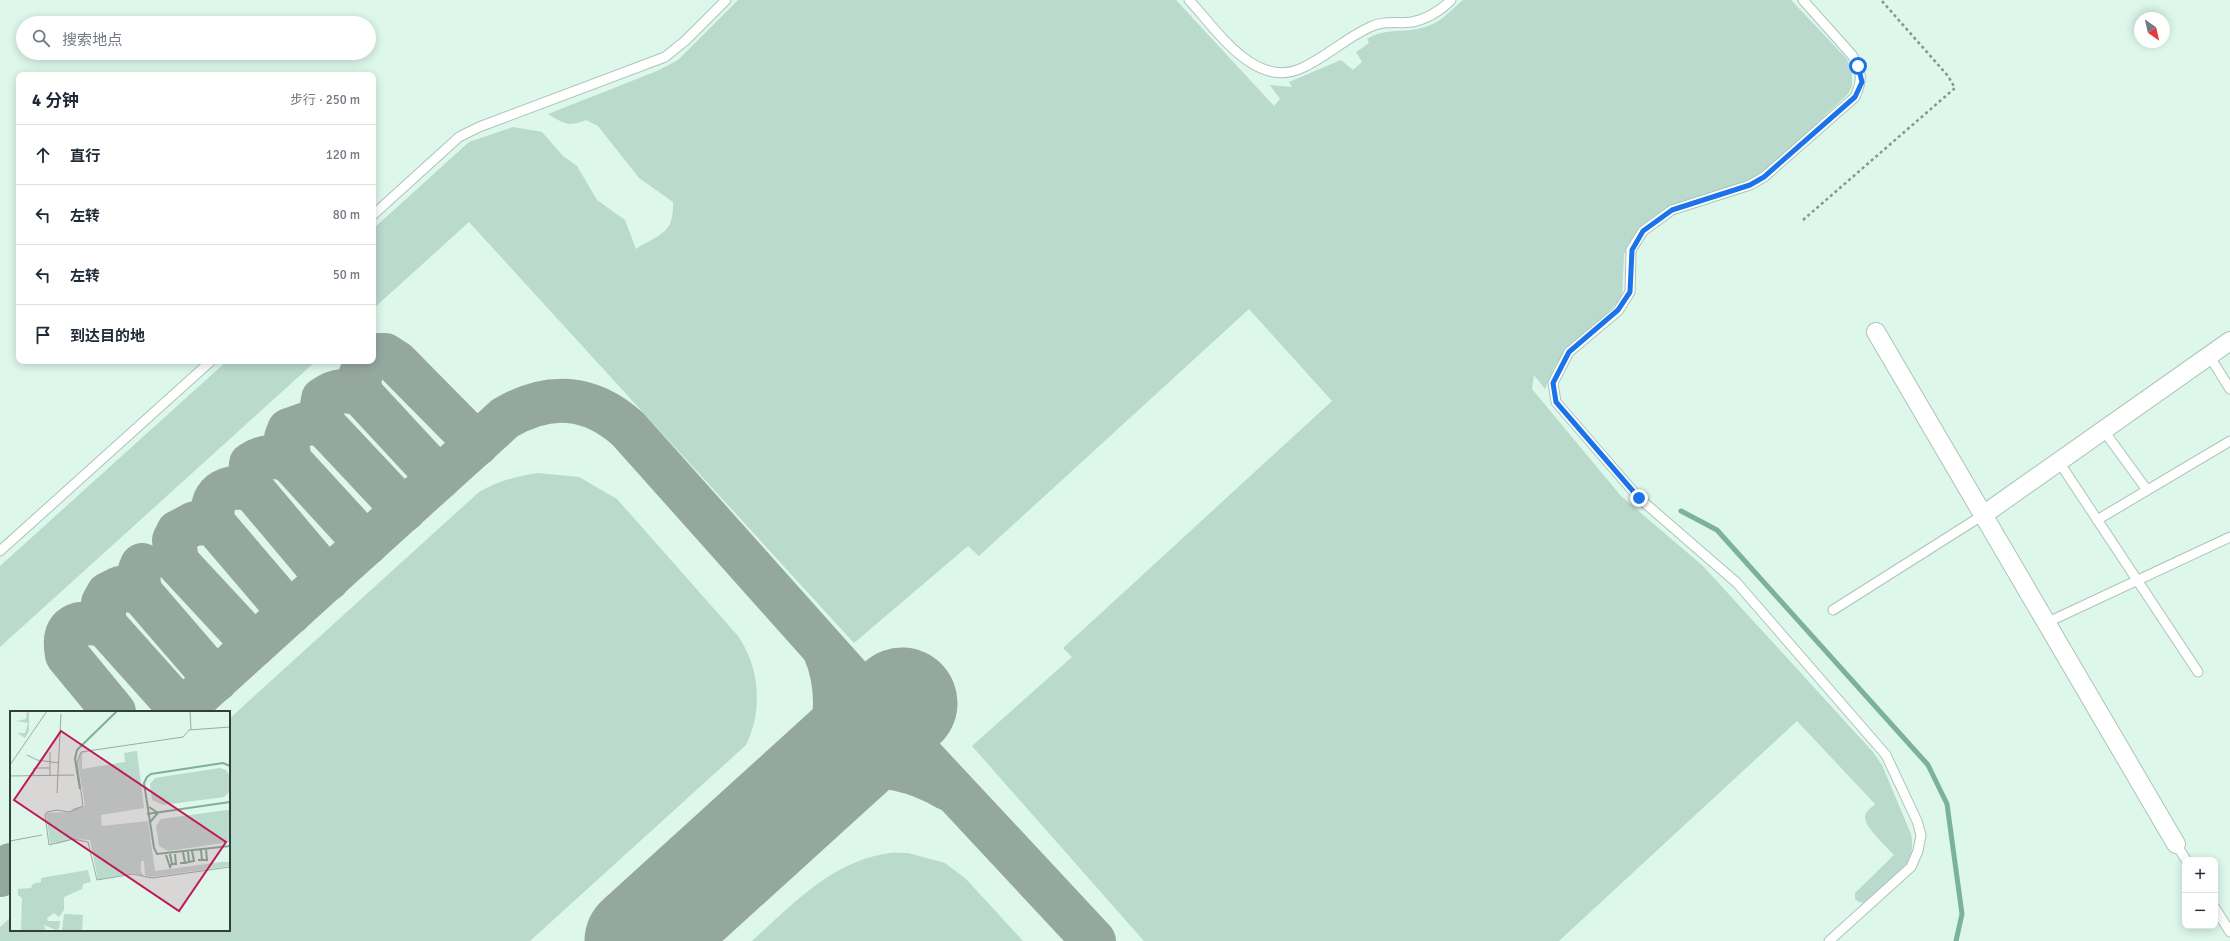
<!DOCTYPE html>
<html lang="zh">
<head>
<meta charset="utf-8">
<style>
  body { margin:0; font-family:Signika,"Noto Sans SC",sans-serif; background:#f2f2f3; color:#1f2937 }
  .controls { position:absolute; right:12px; bottom:12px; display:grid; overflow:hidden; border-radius:8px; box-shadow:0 2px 10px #0003 }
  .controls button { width:36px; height:36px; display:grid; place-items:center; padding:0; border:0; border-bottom:1px solid #e0e1e3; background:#fff; color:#1f2937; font:20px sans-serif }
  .compass { position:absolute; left:2134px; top:12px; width:36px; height:36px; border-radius:50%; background:#fff; box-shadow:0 2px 10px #0003; rotate:146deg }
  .stop { position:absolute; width:12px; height:12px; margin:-9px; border:3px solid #1a73e8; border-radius:50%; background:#fff }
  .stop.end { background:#1a73e8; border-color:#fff; box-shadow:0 1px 4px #0008 }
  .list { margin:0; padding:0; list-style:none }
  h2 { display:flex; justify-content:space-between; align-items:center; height:52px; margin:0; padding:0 16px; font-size:17px }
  h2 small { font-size:13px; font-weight:400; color:#747a83 }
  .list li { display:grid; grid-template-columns:26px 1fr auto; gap:12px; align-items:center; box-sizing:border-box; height:60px; padding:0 16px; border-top:1px solid #e0e1e3 }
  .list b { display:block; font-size:15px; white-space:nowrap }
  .list em { font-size:13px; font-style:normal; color:#747a83 }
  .icon { flex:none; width:22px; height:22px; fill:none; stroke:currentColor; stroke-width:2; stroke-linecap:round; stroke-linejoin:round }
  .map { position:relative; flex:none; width:2230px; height:941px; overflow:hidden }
  .search { position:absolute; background:#fff; box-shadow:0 2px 10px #0003; left:16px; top:16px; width:360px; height:44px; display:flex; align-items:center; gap:10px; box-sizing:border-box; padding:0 14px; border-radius:22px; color:#747a83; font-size:15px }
  .panel { position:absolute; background:#fff; box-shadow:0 2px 10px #0003; left:16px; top:72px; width:360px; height:292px; border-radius:8px }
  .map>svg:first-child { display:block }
  .green { fill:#b9dacc }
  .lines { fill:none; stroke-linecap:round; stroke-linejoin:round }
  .stream { stroke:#7cb19c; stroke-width:5 }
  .taxiway { stroke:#95a8a0; stroke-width:44 }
  .runway { stroke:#95a8a0; stroke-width:111 }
  .service-casing { stroke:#acc4ba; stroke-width:11 }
  .minor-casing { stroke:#acc4ba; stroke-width:20 }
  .path { stroke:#85978f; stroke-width:2.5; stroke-dasharray:3 3; stroke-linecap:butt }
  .service { stroke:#fff; stroke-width:9 }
  .minor { stroke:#fff; stroke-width:18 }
  .route { stroke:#1a73e8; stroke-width:5 }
  .inset-river { fill:none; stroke:#7cb19c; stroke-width:2 }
  .inset-road { fill:none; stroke:#99ada4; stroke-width:1 }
  .view { fill:#c2185b; fill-opacity:0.15; stroke:#c2185b; stroke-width:2 }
  .inset-edge { fill:none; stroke:#333d39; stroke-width:2 }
</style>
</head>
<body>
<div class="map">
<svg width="2230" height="941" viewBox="0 0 2230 941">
  <rect width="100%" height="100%" fill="#ddf7eb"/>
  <!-- green -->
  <g class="green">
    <path d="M738,0H1176L1274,106L1280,99L1270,85L1292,87L1289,82L1341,60L1353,70L1362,62L1356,52L1369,43L1367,39C1386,27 1407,34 1428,26C1441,22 1452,9 1463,0H1791L1847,59L1852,72V86L1848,94L1758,178L1682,203L1638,234L1624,254L1622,298L1556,364L1545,389L1534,375L1532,389L1621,496L1703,566L1873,752L1882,765L1911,834C1913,845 1913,854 1907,863L1865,903L1859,902L1855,899V893L1894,855C1887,847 1863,826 1865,816C1866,811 1872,807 1875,804L1797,721L1559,941H1144L972,746L1072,657L1063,648L1332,401L1249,309L979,556L968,546L854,643L469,222L373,309V229L469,142L513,127L542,132L563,156L577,166L597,200L625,220L636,249C661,233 674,234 673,202L639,178L598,126L586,120C569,127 564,124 548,114L657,71L678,60Z"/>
    <polygon points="227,361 316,361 0,647 0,566"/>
    <path d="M538,473L579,477L617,499L738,636C760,668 763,711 746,745L530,941H0V927L11,917V930H229V719L479,492C499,481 516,476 538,473Z"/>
    <path d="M908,853L945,863L966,879L1023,941H752C792,905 829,864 884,854C892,852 901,853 908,853Z"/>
  </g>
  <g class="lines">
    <!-- stream -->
    <polyline class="stream" points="1681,511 1717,530 1928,765 1947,804 1962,914 1956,941"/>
    <!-- taxiway -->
    <g class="taxiway">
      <polyline points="373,355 385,355 396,362 477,444"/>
      <polyline points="366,361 359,379 361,394 439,478"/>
      <path d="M361,394C345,390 337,389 323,399L321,412L324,425L404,510"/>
      <polyline points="324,425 309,423 289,430 286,438 290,461 366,544"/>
      <path d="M290,461C275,455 265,455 251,464L250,475L253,490L328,579"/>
      <path d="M253,490C226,482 207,495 214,524L290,613"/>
      <polyline points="214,524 195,523 178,532 174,540 177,562 254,645"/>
      <path d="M142,565C137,575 138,582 141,593L216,680"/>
      <polyline points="141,593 120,588 108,594 103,603 105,625 182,711"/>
      <path d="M105,625C78,620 61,624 67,655L114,712"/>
      <path d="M180,712L505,418C549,392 590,395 628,429L886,718L1094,941"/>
      <path d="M816,781C825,776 834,770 844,768C878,760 920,772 948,789"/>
      <path d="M816,781C836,738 843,693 824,649"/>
      <polyline points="0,875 11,865"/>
    </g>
    <!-- runway -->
    <polyline class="runway" points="640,941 902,703"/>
    <!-- service casing -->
    <g class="service-casing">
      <g id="service">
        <path d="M1189,0C1217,30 1255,90 1302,68C1326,57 1346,38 1370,27C1384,20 1397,24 1412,22C1427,19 1440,11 1451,0"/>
        <path d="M1803,0L1852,55C1862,72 1863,79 1855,97L1764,177L1750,185L1672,210L1643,231L1631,250L1630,292L1618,311L1569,352L1553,383L1556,402L1639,498L1737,583L1886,755L1917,821L1921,835L1918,851L1911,867L1829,941"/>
        <polyline points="373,215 459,137 479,127 665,57 685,41 726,0"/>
        <polyline points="2210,357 2230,389"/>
        <polyline points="2104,431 2147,490"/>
        <polyline points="2059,462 2198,672"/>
        <polyline points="2097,520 2230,441"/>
        <polyline points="0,551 211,361"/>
        <polyline points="1833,610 1983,515"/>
        <polyline points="2046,623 2230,537"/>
        <polyline points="2176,844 2186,860"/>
        <polyline points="2215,908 2230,932"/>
      </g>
    </g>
    <!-- minor casing -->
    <g class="minor-casing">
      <g id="minor">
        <polyline points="1876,332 2176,844"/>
        <polyline points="1983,515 2230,341"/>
      </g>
    </g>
    <!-- path -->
    <polyline class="path" points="1803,220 1955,88 1948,76 1881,0"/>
    <!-- service -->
    <use href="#service" class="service"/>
    <!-- minor -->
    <use href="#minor" class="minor"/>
  </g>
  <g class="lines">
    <!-- route -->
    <polyline class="route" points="1639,498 1556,402 1553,383 1569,352 1618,310 1630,292 1632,250 1643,231 1672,210 1750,185 1764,177 1855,97 1862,82 1858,66"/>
  </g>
  <!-- overview -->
  <g transform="translate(10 711)">
    <rect width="220" height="220" fill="#ddf7eb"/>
    <path d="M17,0H19V20L15,27L7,22H15L18,12L6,10L16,8ZM127,40L134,97L91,104L92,115L138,110L145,160L211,151H220V155L141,166L135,164L134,150H131V161L134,165L124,162L88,169L80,129L66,128L47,133L45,130L46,133H40L36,102L60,101L64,97L75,95L68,51L70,42L77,41L72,43V58L115,51L114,42ZM210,57L216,59L220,65V80L214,86L153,94L142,89L140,73L145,67ZM217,99H220V131L158,140L149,135L146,115L151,108ZM78,159L81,171L73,173L72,178L54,186V199L49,206L44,202L37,207L38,210H50L49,218L46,219L34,214L36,220H11L12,187L8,184V178L21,177L23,173L31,171V167ZM54,203L73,204L72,220H52Z" fill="#b9dacc"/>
    <path class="inset-river" d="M220,55L213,52L141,63L137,66L134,72L144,137L147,143L220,135M70,78L65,48L67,39L107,0M139,96L148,102L140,111M137,103L220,91M156,144L160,156L162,153L160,143M188,149H192L191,139M192,149H197L196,138M179,151L184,150L182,140M170,152H175L173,141M175,152L179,151L178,141M162,153H166L165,143"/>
    <path class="inset-road" d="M180,0L181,19M220,16L179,19L173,26L71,41L67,51L73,95L59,101L47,99L37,101L35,104L39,134L63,128L78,131L87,169L123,163L142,167L220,156M17,44L27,49L49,52M0,54L37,0M23,64L24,57H40M40,64V41M0,65L64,64M47,82L51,3M0,130L32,124"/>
    <path class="view" d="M51,20L216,131L169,200L4,89Z"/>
    <rect width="220" height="220" class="inset-edge"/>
  </g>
</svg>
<div class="controls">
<button>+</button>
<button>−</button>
</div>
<svg class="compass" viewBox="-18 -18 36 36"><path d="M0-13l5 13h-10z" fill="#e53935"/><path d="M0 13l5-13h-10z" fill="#747a83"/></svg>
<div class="stop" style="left:1858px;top:66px"></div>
<div class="stop end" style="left:1639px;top:498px"></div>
<div class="search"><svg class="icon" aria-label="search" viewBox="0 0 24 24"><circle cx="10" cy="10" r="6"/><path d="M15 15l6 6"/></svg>搜索地点</div>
<section class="panel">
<h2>4 分钟<small>步行 · 250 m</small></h2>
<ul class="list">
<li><svg class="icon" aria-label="ahead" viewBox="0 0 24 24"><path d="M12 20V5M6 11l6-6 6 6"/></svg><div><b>直行</b></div><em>120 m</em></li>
<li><svg class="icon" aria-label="left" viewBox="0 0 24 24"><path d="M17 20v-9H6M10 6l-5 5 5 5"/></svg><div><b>左转</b></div><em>80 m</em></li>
<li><svg class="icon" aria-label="left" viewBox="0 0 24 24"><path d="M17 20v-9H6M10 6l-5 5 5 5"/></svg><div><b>左转</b></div><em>50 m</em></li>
<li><svg class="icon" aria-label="arrive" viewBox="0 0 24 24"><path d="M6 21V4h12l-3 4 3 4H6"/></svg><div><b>到达目的地</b></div></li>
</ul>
</section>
</div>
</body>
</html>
